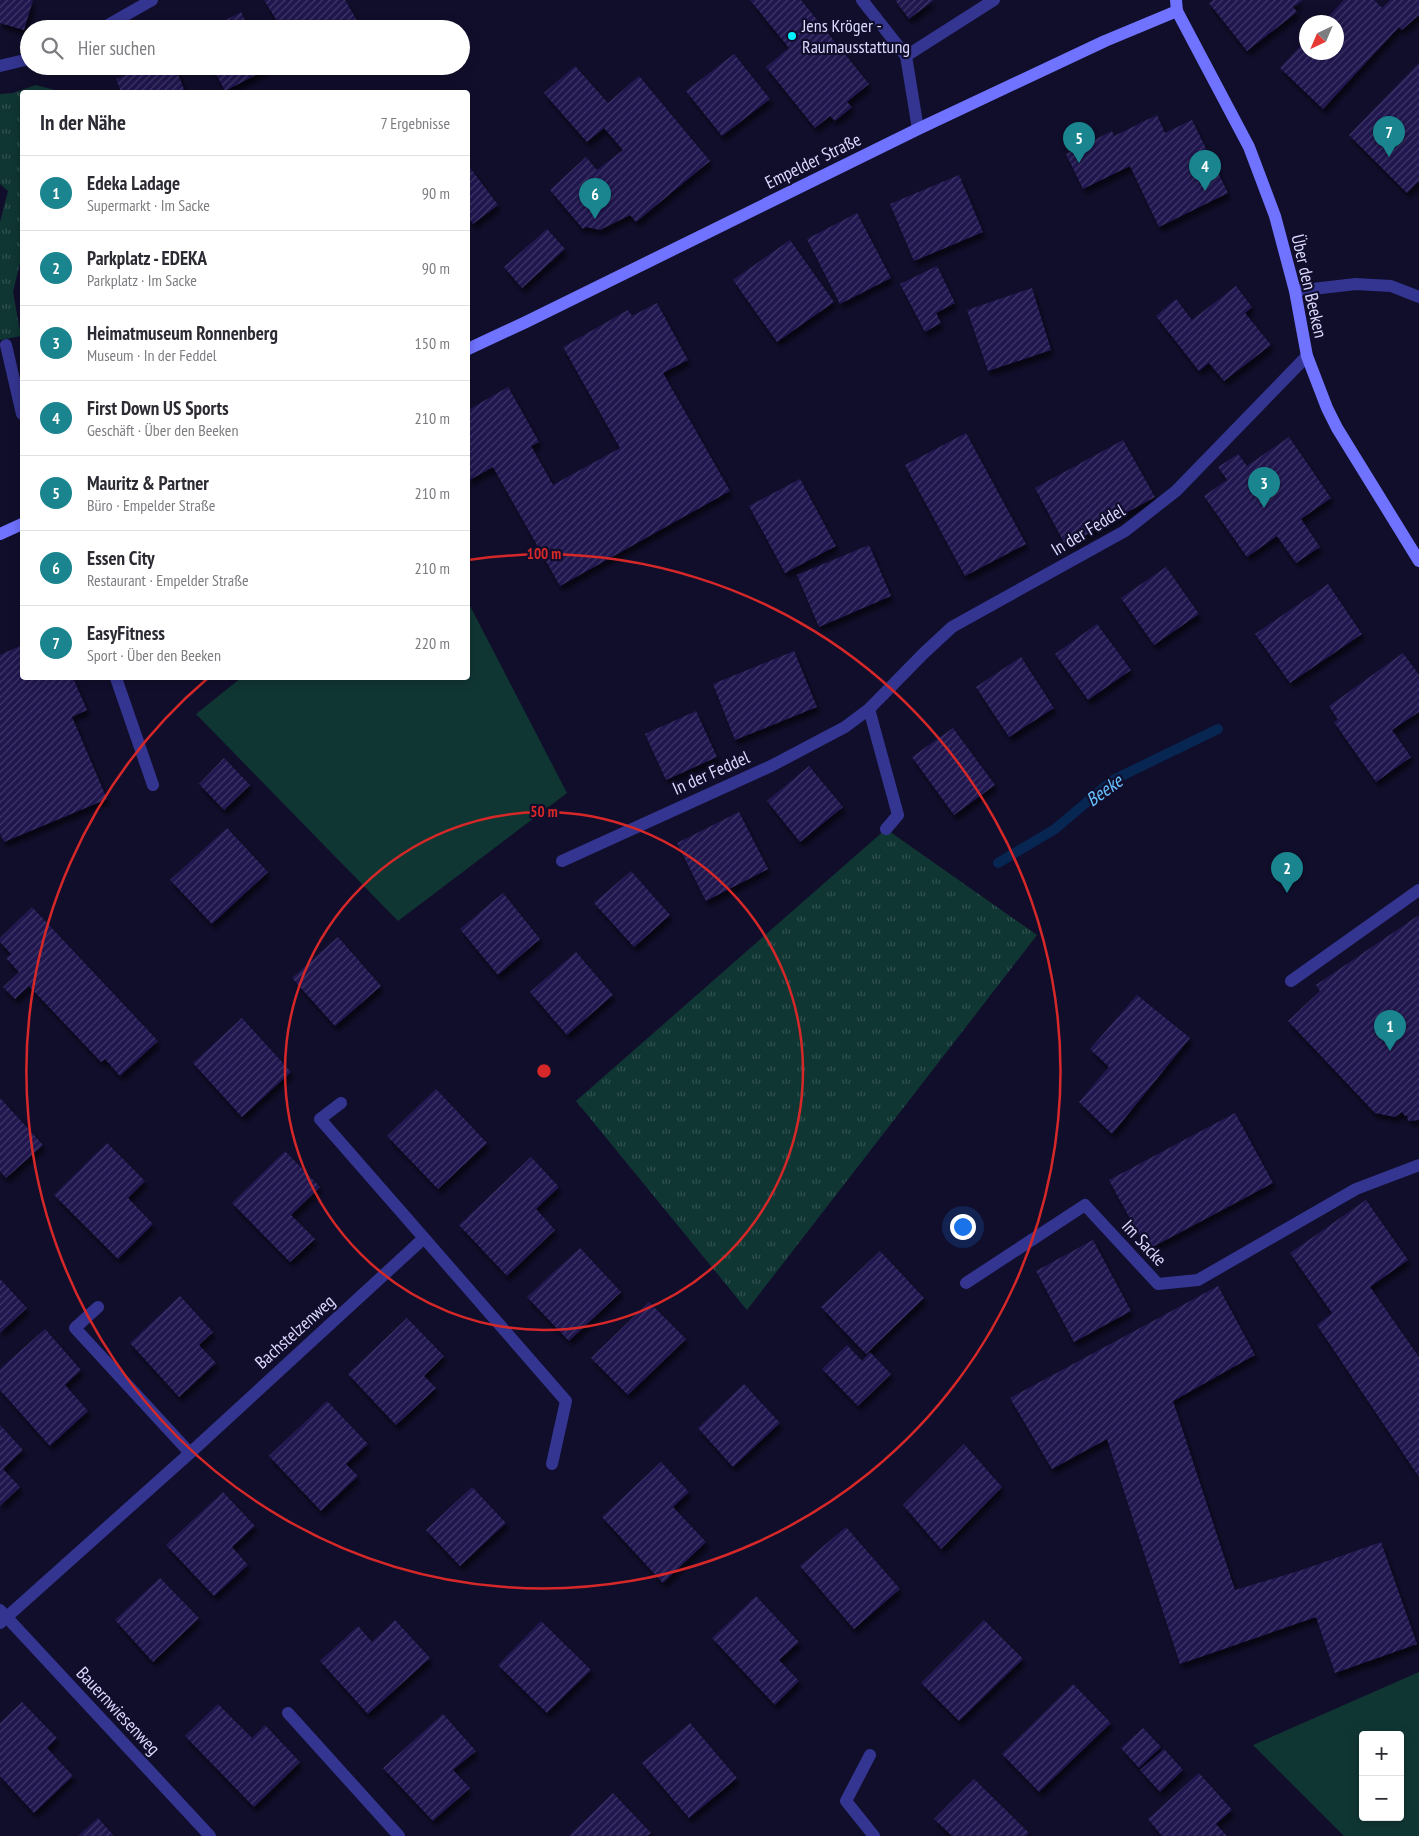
<!DOCTYPE html>
<html lang="de">
<head>
<meta charset="utf-8">
<style>
  body { margin:0; font-family:"PT Sans Narrow",sans-serif; background:#f2f2f3; color:#2b2b33 }
  .controls { position:absolute; right:15px; bottom:15px; display:grid; overflow:hidden; border-radius:5px; box-shadow:0 2px 12px #0003 }
  .controls button { width:45px; height:45px; display:grid; place-items:center; padding:0; border:0; border-bottom:1px solid #e1e1e2; background:#fff; color:#2b2b33; font:25px sans-serif }
  .compass { position:absolute; left:1299px; top:15px; width:45px; height:45px; border-radius:50%; background:#fff; box-shadow:0 2px 12px #0003; rotate:224deg }
  .you { position:absolute; left:962px; top:1226px; width:18px; height:18px; margin:-12px; border:4px solid #fff; border-radius:50%; background:#1a73e8; box-shadow:0 0 0 8px #1a73e833 }
  .badge { display:grid; place-items:center; width:32px; height:32px; border-radius:50%; background:#1a858f; color:#fff; font-size:16px; font-weight:700 }
  .pin { position:absolute; translate:-50% -41px; filter:drop-shadow(0 1px 2px #0008) }
  .pin::after { content:''; position:absolute; top:26px; width:18px; height:15px; background:inherit; clip-path:polygon(0 0,100% 0,50% 100%) }
  .list { margin:0; padding:0; list-style:none }
  h2 { display:flex; justify-content:space-between; align-items:center; height:65px; margin:0; padding:0 20px; font-size:21px }
  h2 small { font-size:16px; font-weight:400; color:#7c7c81 }
  .list li { display:grid; grid-template-columns:32px 1fr auto; gap:15px; align-items:center; box-sizing:border-box; height:75px; padding:0 20px; border-top:1px solid #e1e1e2 }
  .list b { display:block; font-size:19px; white-space:nowrap }
  .list p { margin:0; font-size:16px; white-space:nowrap; color:#7c7c81 }
  .list em { font-size:16px; font-style:normal; color:#7c7c81 }
  .icon { flex:none; width:28px; height:28px; fill:none; stroke:currentColor; stroke-width:2; stroke-linecap:round; stroke-linejoin:round }
  .map { position:relative; flex:none; width:1419px; height:1836px; overflow:hidden }
  .search { position:absolute; background:#fff; box-shadow:0 2px 12px #0003; left:20px; top:20px; width:450px; height:55px; display:flex; align-items:center; gap:12px; box-sizing:border-box; padding:0 18px; border-radius:28px; color:#7c7c81; font-size:19px }
  .panel { position:absolute; background:#fff; box-shadow:0 2px 12px #0003; left:20px; top:90px; width:450px; height:590px; border-radius:5px }
  .map>svg:first-child { display:block }
  .grass { fill:url(#grass-tufts) }
  .garden { fill:#103633; fill-rule:evenodd }
  .lines { fill:none; stroke-linecap:round; stroke-linejoin:round }
  .stream { stroke:#072652; stroke-width:10 }
  .building { fill:url(#building-hatch); filter:url(#shadow) }
  .lane { stroke:#343590; stroke-width:12 }
  .street { stroke:#343590; stroke-width:12 }
  .secondary { stroke:#7073ff; stroke-width:12 }
  .ring { fill:none; stroke:#d62828; stroke-width:2.5 }
  .poi-dot { fill:#05f3ff; stroke:#110e2c; stroke-width:2 }
  .labels { text-anchor:middle; stroke-width:4.5; stroke-linejoin:round; paint-order:stroke }
  .poi-label { font-size:18px; fill:#dbd9ff; stroke:#110e2c; text-anchor:start }
  .street-label { font-size:18px; fill:#dbd9ff; stroke:#110e2c }
  .water-label { font-size:19px; font-style:italic; fill:#67c0ff; stroke:#110e2c }
  .centre { fill:#d62828; stroke:#110e2c; stroke-width:2.5 }
  .ring-label { font-size:15px; text-anchor:middle; font-weight:bold; fill:#d62828; stroke:#110e2c; stroke-width:4.5; stroke-linejoin:round; paint-order:stroke }
</style>
</head>
<body>
<div class="map">
<svg width="1419" height="1836" viewBox="0 0 1419 1836">
  <defs>
    <pattern id="grass-tufts" width="24" height="20" patternUnits="userSpaceOnUse" patternTransform="scale(1.25)"><rect width="24" height="20" fill="#103633"/><path d="M3 7l-1-3M5 7V3M7 7l1-3M15 17l-1-3M17 17v-4M19 17l1-3" fill="none" stroke="#325252"/></pattern>
    <pattern id="building-hatch" width="6" height="6" patternUnits="userSpaceOnUse" patternTransform="scale(1.25)"><rect width="6" height="6" fill="#20184f"/><path d="M-1 1l2-2M0 6l6-6M5 7l2-2" fill="none" stroke="#403969"/></pattern>
    <filter id="shadow"><feDropShadow dx="3" dy="5.5" stdDeviation="2.5" flood-color="#0009"/></filter>
  </defs>
  <rect width="100%" height="100%" fill="#110e2c"/>
  <!-- grass -->
  <g class="grass">
    <polygon points="36,85 62,92 22,92 22,255 13,292 21,336 0,340 0,222 8,191 0,184 0,94 13,93"/>
    <polygon points="886,829 1037,935 747,1310 576,1101"/>
  </g>
  <!-- garden -->
  <g class="garden">
    <polygon points="468,602 567,793 398,921 196,714 241,678 468,678"/>
    <path d="M1419,1672V1836H1344L1253,1745ZM1363,1735H1400V1817H1363Z"/>
  </g>
  <g class="lines">
    <!-- stream -->
    <polyline class="stream" points="998,863 1055,829 1113,780 1218,729"/>
  </g>
  <!-- building -->
  <g class="building">
    <polygon points="0,0 33,0 24,30 0,23"/>
    <polygon points="264,0 345,0 362,29 282,29"/>
    <polygon points="750,0 801,0 869,84 847,102 852,107 835,121 830,116 815,128 766,67 789,48"/>
    <polygon points="895,0 934,0 909,19"/>
    <polygon points="1213,0 1303,0 1293,7 1297,12 1247,51 1209,3"/>
    <polygon points="1344,0 1374,0 1382,8 1390,0 1419,0 1419,15 1402,30 1399,27 1323,109 1280,68 1306,40 1306,52 1336,52 1336,22 1323,22"/>
    <polygon points="241,12 249,29 209,29"/>
    <polygon points="734,54 770,99 722,136 686,91"/>
    <polygon points="1419,63 1419,181 1407,193 1349,135"/>
    <polygon points="147,66 175,66 185,92 121,92 116,79"/>
    <polygon points="212,66 268,66 269,68 225,91"/>
    <polygon points="575,66 608,103 639,76 710,161 636,222 630,215 600,230 586,227 583,229 550,190 586,157 597,170 623,150 604,128 587,142 544,93"/>
    <polygon points="1157,115 1165,133 1192,120 1228,193 1159,227 1130,166 1083,189 1066,154 1112,131 1114,136"/>
    <polygon points="468,165 498,205 473,224 468,217"/>
    <polygon points="959,175 983,232 914,261 890,204"/>
    <polygon points="857,213 891,278 840,304 807,239"/>
    <polygon points="547,229 565,249 522,288 504,267"/>
    <polygon points="790,240 834,302 777,342 733,280"/>
    <polygon points="937,266 955,303 936,313 941,323 925,332 900,284"/>
    <polygon points="1236,286 1252,307 1245,313 1271,345 1224,381 1209,363 1199,371 1156,316 1176,299 1192,320"/>
    <polygon points="1032,288 1051,350 988,371 967,310"/>
    <polygon points="657,303 688,360 663,373 730,491 560,586 493,467 468,481 468,410 508,387 539,442 531,446 553,485 620,448 563,347 628,310 632,316"/>
    <polygon points="966,433 1026,544 965,576 905,465"/>
    <polygon points="1289,437 1331,498 1301,519 1320,547 1296,563 1277,536 1247,557 1204,496 1227,480 1218,467 1238,454 1247,466"/>
    <polygon points="1123,440 1155,497 1066,546 1035,488"/>
    <polygon points="800,479 836,546 785,573 749,506"/>
    <polygon points="869,545 891,596 819,627 797,575"/>
    <polygon points="1166,567 1199,614 1154,645 1121,598"/>
    <polygon points="1328,584 1362,634 1290,683 1255,634"/>
    <polygon points="1097,624 1131,670 1088,700 1055,654"/>
    <polygon points="22,645 22,678 73,678 87,710 72,717 107,799 4,842 0,833 0,655"/>
    <polygon points="794,651 817,707 735,740 713,684"/>
    <polygon points="1403,653 1419,675 1419,712 1392,730 1411,757 1376,782 1334,722 1338,720 1329,706"/>
    <polygon points="1021,657 1054,708 1009,737 976,687"/>
    <polygon points="696,711 717,757 666,780 645,734"/>
    <polygon points="953,728 995,785 954,815 912,757"/>
    <polygon points="224,758 250,785 224,810 199,784"/>
    <polygon points="809,766 843,807 800,842 767,801"/>
    <polygon points="739,812 768,869 706,901 677,843"/>
    <polygon points="227,828 268,872 212,924 170,880"/>
    <polygon points="631,871 670,915 634,947 594,903"/>
    <polygon points="503,893 540,939 498,975 460,929"/>
    <polygon points="32,907 158,1041 120,1076 105,1059 101,1062 29,986 15,999 3,987 19,972 6,958 11,954 0,942 0,938"/>
    <polygon points="1419,915 1419,1120 1408,1121 1407,1115 1405,1116 1402,1112 1395,1117 1375,1113 1288,1021 1320,991 1316,985"/>
    <polygon points="338,937 381,986 335,1026 292,978"/>
    <polygon points="576,952 613,995 567,1035 530,992"/>
    <polygon points="1137,995 1190,1038 1112,1134 1079,1102 1109,1067 1090,1049"/>
    <polygon points="242,1018 291,1072 242,1117 193,1063"/>
    <polygon points="436,1089 487,1143 438,1189 387,1136"/>
    <polygon points="0,1098 43,1145 6,1178 0,1171"/>
    <polygon points="1235,1113 1273,1183 1147,1250 1109,1180"/>
    <polygon points="107,1143 145,1181 128,1198 153,1224 118,1259 54,1195"/>
    <polygon points="285,1151 320,1187 291,1215 315,1239 290,1262 232,1203"/>
    <polygon points="531,1157 559,1187 536,1209 555,1230 507,1276 459,1225"/>
    <polygon points="1366,1200 1408,1260 1370,1287 1419,1357 1419,1477 1317,1325 1332,1313 1290,1253"/>
    <polygon points="1093,1240 1131,1311 1074,1342 1036,1271"/>
    <polygon points="580,1248 621,1292 569,1341 527,1297"/>
    <polygon points="880,1251 924,1298 866,1354 821,1307"/>
    <polygon points="0,1279 27,1308 0,1333"/>
    <polygon points="1218,1286 1255,1355 1173,1401 1235,1590 1299,1571 1381,1542 1417,1644 1335,1673 1316,1617 1180,1664 1107,1439 1052,1469 1010,1398"/>
    <polygon points="180,1296 213,1332 199,1345 216,1363 179,1397 130,1343"/>
    <polygon points="649,1302 686,1339 628,1395 591,1358"/>
    <polygon points="407,1318 444,1356 424,1376 436,1388 396,1425 348,1374"/>
    <polygon points="45,1329 81,1370 65,1385 88,1411 50,1446 0,1390 0,1369"/>
    <polygon points="847,1345 862,1361 870,1352 891,1374 858,1406 822,1369"/>
    <polygon points="744,1384 780,1423 733,1467 698,1428"/>
    <polygon points="327,1401 368,1444 346,1464 358,1476 321,1511 269,1456"/>
    <polygon points="0,1425 23,1450 3,1469 20,1487 0,1506"/>
    <polygon points="964,1444 1002,1487 941,1549 903,1505"/>
    <polygon points="661,1462 689,1492 673,1507 706,1542 663,1583 602,1517"/>
    <polygon points="472,1487 506,1523 460,1566 426,1530"/>
    <polygon points="223,1492 255,1526 232,1547 248,1565 214,1596 166,1545"/>
    <polygon points="846,1527 900,1589 854,1629 800,1566"/>
    <polygon points="160,1578 199,1618 153,1662 115,1620"/>
    <polygon points="756,1596 799,1642 779,1660 799,1681 775,1705 712,1638"/>
    <polygon points="395,1620 430,1658 368,1714 320,1661 358,1626 372,1642"/>
    <polygon points="984,1620 1023,1659 959,1721 921,1683"/>
    <polygon points="541,1621 591,1670 547,1713 498,1665"/>
    <polygon points="1073,1684 1111,1723 1039,1792 1002,1754"/>
    <polygon points="22,1702 57,1738 47,1748 73,1776 34,1813 0,1776 0,1723"/>
    <polygon points="218,1704 252,1738 265,1725 300,1762 254,1807 185,1736"/>
    <polygon points="443,1714 476,1751 453,1770 470,1788 433,1821 383,1768"/>
    <polygon points="690,1723 737,1778 689,1818 642,1763"/>
    <polygon points="1143,1728 1161,1747 1139,1768 1121,1748"/>
    <polygon points="1164,1749 1183,1770 1160,1792 1140,1770"/>
    <polygon points="1199,1773 1232,1810 1216,1824 1227,1836 1162,1836 1148,1819"/>
    <polygon points="974,1779 1029,1833 1026,1836 952,1836 934,1819"/>
    <polygon points="613,1793 651,1833 647,1836 569,1836"/>
    <polygon points="98,1818 114,1836 78,1836"/>
  </g>
  <g class="lines">
    <!-- lane -->
    <g class="lane">
      <polyline points="862,0 906,56"/>
      <polyline points="918,129 906,56 994,0"/>
      <polyline points="6,345 22,414"/>
      <polyline points="116,678 153,785"/>
      <polyline points="1291,981 1419,890"/>
      <polyline points="288,1713 399,1836"/>
    </g>
    <!-- street -->
    <g class="street">
      <polyline points="101,29 152,0"/>
      <polyline points="0,66 29,59"/>
      <polyline points="1295,291 1356,284 1391,286 1419,297"/>
      <polyline points="869,709 898,815 886,829"/>
      <polyline points="562,861 771,766 845,727 869,709 924,653 952,627 1125,531 1176,491 1307,356"/>
      <polyline points="341,1103 320,1119 424,1238"/>
      <polyline points="966,1283 1085,1205 1158,1284 1198,1280 1356,1189 1419,1165"/>
      <polyline points="98,1307 75,1328 190,1453"/>
      <polyline points="0,1610 210,1836"/>
      <polyline points="0,1623 190,1453 424,1238 566,1401 552,1464"/>
      <polyline points="870,1755 846,1801 874,1836"/>
    </g>
    <!-- secondary -->
    <g class="secondary">
      <polyline points="1176,0 1177,11 1249,147 1275,216 1295,291 1307,356 1327,408 1337,428 1419,561"/>
      <polyline points="468,349 526,322 918,129 1105,41 1177,11"/>
      <polyline points="0,534 22,524"/>
    </g>
  </g>
  <!-- distance rings -->
  <g class="ring">
    <circle cx="544" cy="1071" r="259"/>
    <path d="M468 560A517 517 0 1 1 208 678"/>
  </g>
  <!-- markers -->
  <circle class="poi-dot" cx="792" cy="36" r="5"/>
  <g class="labels">
    <!-- poi labels -->
    <g class="poi-label">
      <text x="802" y="32">Jens Kröger -<tspan x="802" dy="21">Raumausstattung</tspan></text>
    </g>
    <!-- street labels -->
    <g class="street-label">
      <text transform="translate(813 161) rotate(-26)" y="6">Empelder Straße</text>
      <text transform="translate(1309 286) rotate(77)" y="6">Über den Beeken</text>
      <text transform="translate(1088 530) rotate(-31)" y="6">In der Feddel</text>
      <text transform="translate(711 773) rotate(-24)" y="6">In der Feddel</text>
      <text transform="translate(1144 1243) rotate(47)" y="6">Im Sacke</text>
      <text transform="translate(295 1332) rotate(-42)" y="6">Bachstelzenweg</text>
      <text transform="translate(118 1711) rotate(47)" y="6">Bauernwiesenweg</text>
    </g>
    <!-- water labels -->
    <g class="water-label">
      <text transform="translate(1104 790) rotate(-36)" y="7">Beeke</text>
    </g>
  </g>
  <circle cx="544" cy="1071" r="8" class="centre"/>
  <g class="ring-label">
    <text x="544" y="559">100 m</text>
    <text x="544" y="817">50 m</text>
  </g>
</svg>
<div class="controls">
<button>+</button>
<button>−</button>
</div>
<svg class="compass" viewBox="-18 -18 36 36"><path d="M0-13l5 13h-10z" fill="#e53935"/><path d="M0 13l5-13h-10z" fill="#7c7c81"/></svg>
<div class="you"></div>
<div class="pin badge" style="left:1390px;top:1051px">1</div>
<div class="pin badge" style="left:1287px;top:893px">2</div>
<div class="pin badge" style="left:1264px;top:508px">3</div>
<div class="pin badge" style="left:1205px;top:191px">4</div>
<div class="pin badge" style="left:1079px;top:163px">5</div>
<div class="pin badge" style="left:595px;top:219px">6</div>
<div class="pin badge" style="left:1389px;top:157px">7</div>
<div class="search"><svg class="icon" aria-label="search" viewBox="0 0 24 24"><circle cx="10" cy="10" r="6"/><path d="M15 15l6 6"/></svg>Hier suchen</div>
<section class="panel">
<h2>In der Nähe<small>7 Ergebnisse</small></h2>
<ul class="list">
<li><span class="badge">1</span><div><b>Edeka Ladage</b><p>Supermarkt · Im Sacke</p></div><em>90 m</em></li>
<li><span class="badge">2</span><div><b>Parkplatz - EDEKA</b><p>Parkplatz · Im Sacke</p></div><em>90 m</em></li>
<li><span class="badge">3</span><div><b>Heimatmuseum Ronnenberg</b><p>Museum · In der Feddel</p></div><em>150 m</em></li>
<li><span class="badge">4</span><div><b>First Down US Sports</b><p>Geschäft · Über den Beeken</p></div><em>210 m</em></li>
<li><span class="badge">5</span><div><b>Mauritz &amp; Partner</b><p>Büro · Empelder Straße</p></div><em>210 m</em></li>
<li><span class="badge">6</span><div><b>Essen City</b><p>Restaurant · Empelder Straße</p></div><em>210 m</em></li>
<li><span class="badge">7</span><div><b>EasyFitness</b><p>Sport · Über den Beeken</p></div><em>220 m</em></li>
</ul>
</section>
</div>
</body>
</html>
